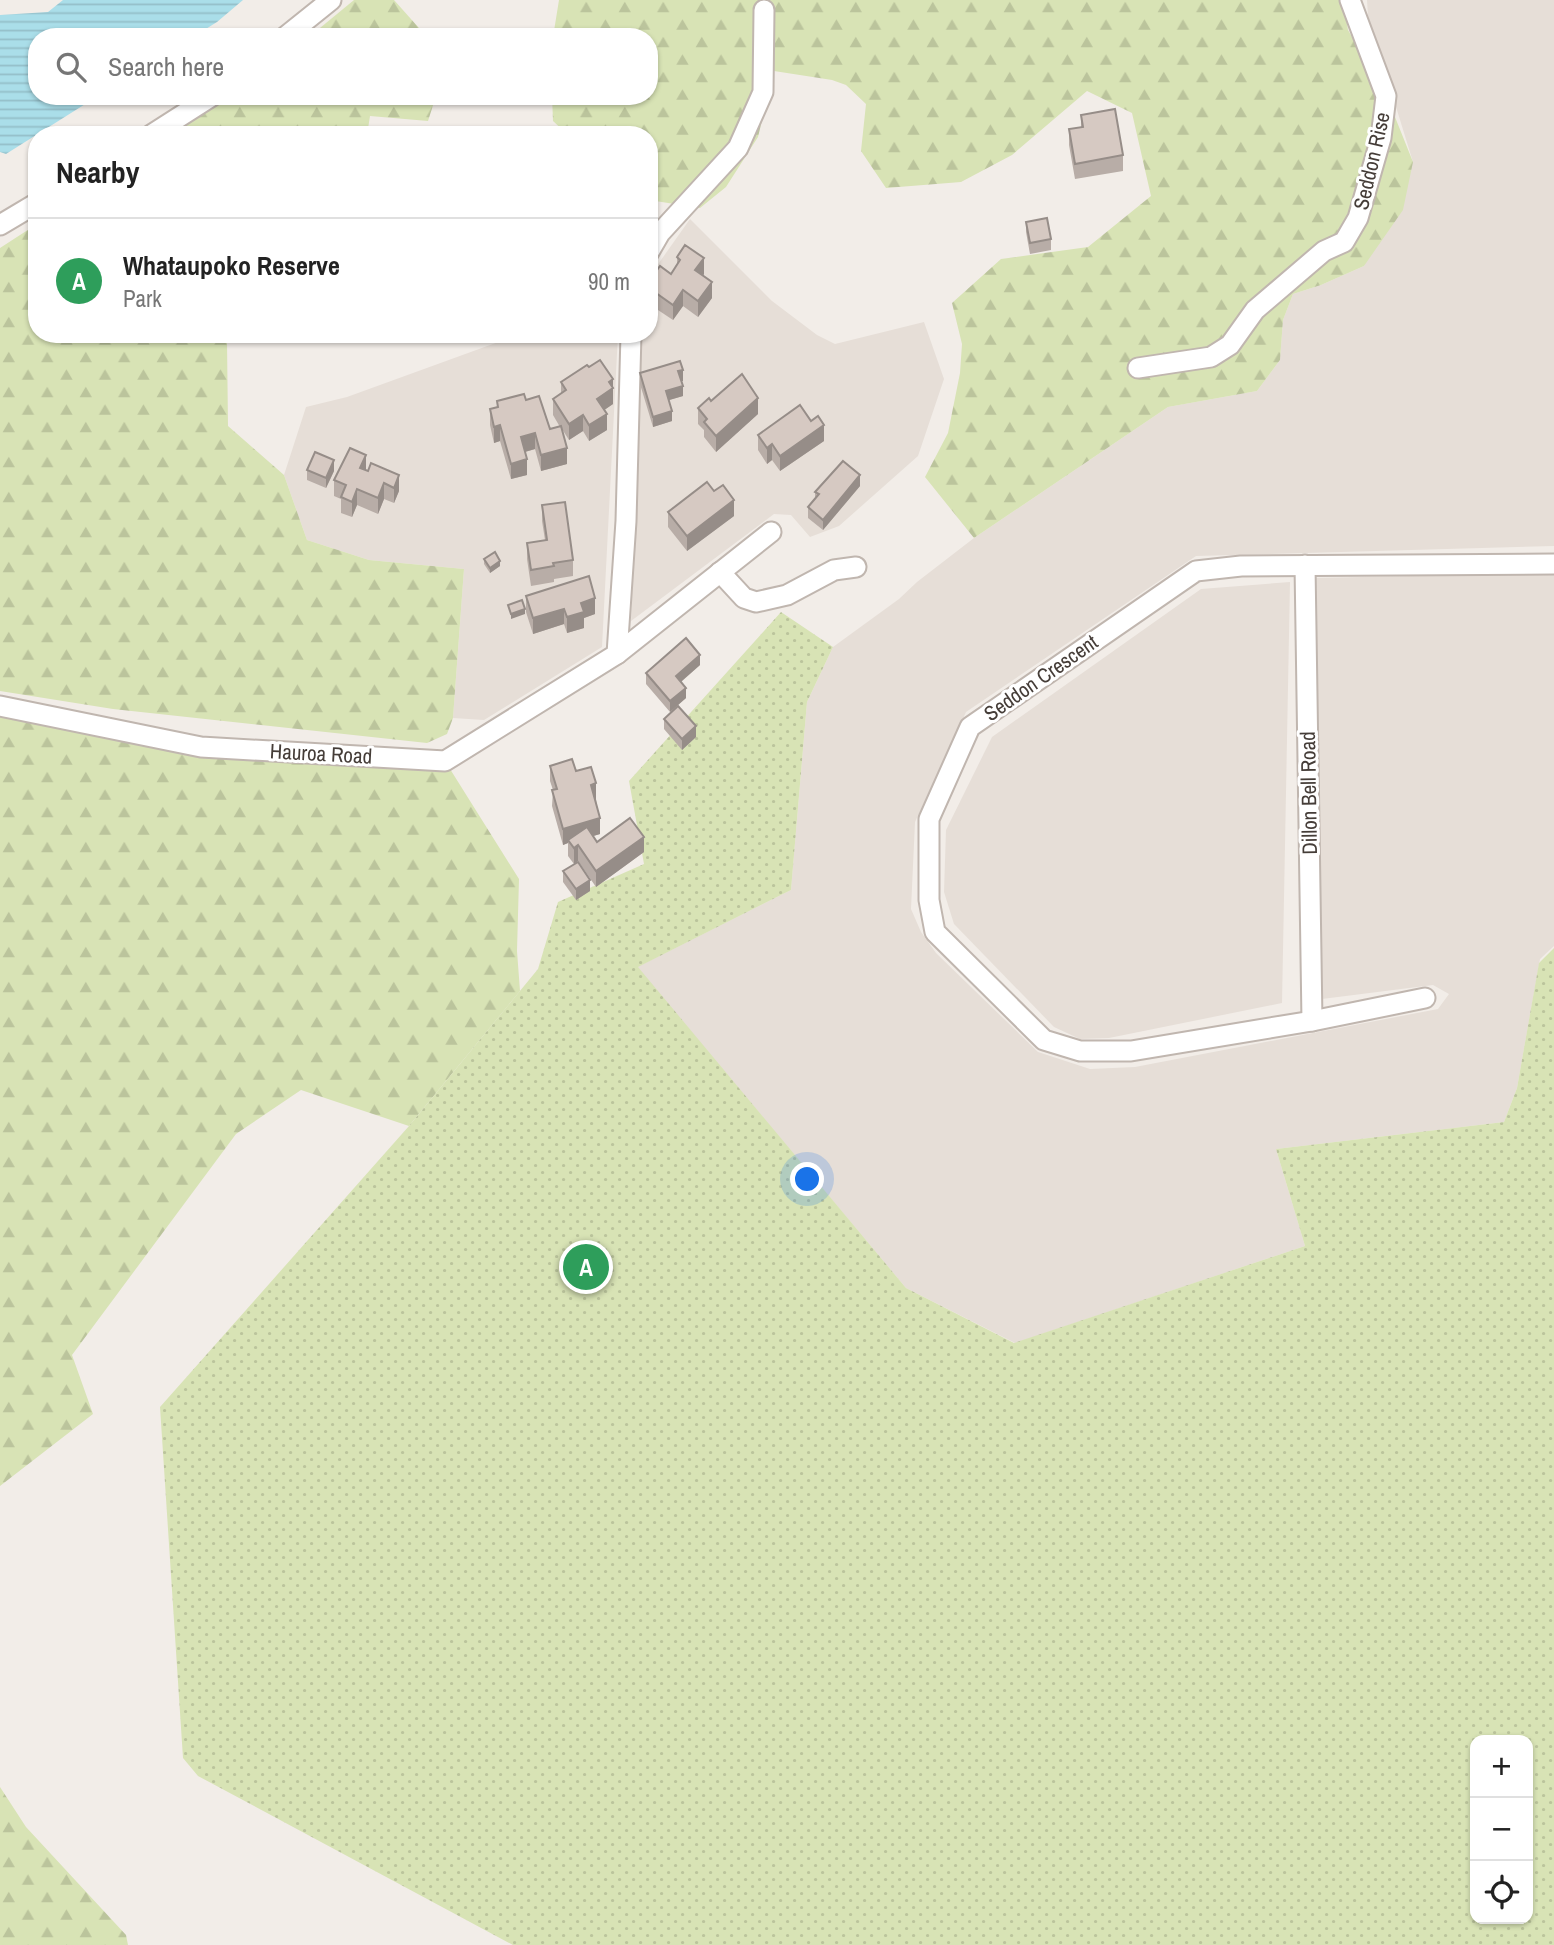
<!DOCTYPE html>
<html lang="en">
<head>
<meta charset="utf-8">
<style>
  body { margin:0; font-family:"Archivo Narrow",sans-serif; background:#f6f6f6; color:#222 }
  .controls { position:absolute; right:21px; bottom:21px; display:grid; overflow:hidden; border-radius:14px; box-shadow:0 2px 5px #0004 }
  .controls button { width:63px; height:63px; display:grid; place-items:center; padding:0; border:0; border-bottom:2px solid #e0e0e0; background:#fff; color:#222; font:35px sans-serif }
  .you { position:absolute; left:808px; top:1180px; width:24px; height:24px; margin:-18px; border:5px solid #fff; border-radius:50%; background:#1a73e8; box-shadow:0 0 0 10px #1a73e833 }
  .badge { display:grid; place-items:center; width:46px; height:46px; border-radius:50%; background:#e52c3a; color:#fff; font-size:23px; font-weight:700 }
  .pin { position:absolute; translate:-50% -50%; border:4px solid #fff; box-shadow:0 2px 7px #0006 }
  .list { margin:0; padding:0; list-style:none }
  h2 { display:flex; justify-content:space-between; align-items:center; height:91px; margin:0; padding:0 28px; font-size:30px }
  h2 small { font-size:23px; font-weight:400; color:#767676 }
  .list li { display:grid; grid-template-columns:46px 1fr auto; gap:21px; align-items:center; box-sizing:border-box; height:126px; padding:0 28px; border-top:2px solid #e0e0e0 }
  .list b { display:block; font-size:26px; white-space:nowrap }
  .list p { margin:0; font-size:23px; white-space:nowrap; color:#767676 }
  .list em { font-size:23px; font-style:normal; color:#767676 }
  .icon { flex:none; width:38px; height:38px; fill:none; stroke:currentColor; stroke-width:2; stroke-linecap:round; stroke-linejoin:round }
  .map { position:relative; flex:none; width:1554px; height:1945px; overflow:hidden }
  .search { position:absolute; background:#fff; box-shadow:0 2px 5px #0004; left:28px; top:28px; width:630px; height:77px; display:flex; align-items:center; gap:18px; box-sizing:border-box; padding:0 24px; border-radius:28px; color:#767676; font-size:26px }
  .panel { position:absolute; background:#fff; box-shadow:0 2px 5px #0004; left:28px; top:126px; width:630px; height:217px; border-radius:28px }
  .map>svg:first-child { display:block }
  .residential { fill:#e6ded7 }
  .forest { fill:url(#forest-firs) }
  .park { fill:url(#park-dots); fill-rule:evenodd }
  .water { fill:url(#water-rules) }
  .lines { fill:none; stroke-linecap:round; stroke-linejoin:round }
  .minor-casing { stroke:#c0b6af; stroke-width:23 }
  .minor { stroke:#fff; stroke-width:19 }
  .wall { fill:#b8ada7 }
  .shaded-wall { fill:#968d88 }
  .building { fill:#d6c9c2; stroke:#968d88; stroke-width:2 }
  .labels { text-anchor:middle; stroke-width:6; stroke-linejoin:round; paint-order:stroke }
  .street-label { font-size:21px; fill:#453d38; stroke:#fff }
</style>
</head>
<body>
<div class="map">
<svg width="1554" height="1945" viewBox="0 0 1554 1945">
  <defs>
    <pattern id="forest-firs" width="22" height="20" patternUnits="userSpaceOnUse" patternTransform="scale(1.75)"><rect width="22" height="20" fill="#d8e3b5"/><path d="M5 1l3.5 6h-7zM16 11l3.5 6h-7z" fill="#bbc49c"/></pattern>
    <pattern id="park-dots" width="8" height="8" patternUnits="userSpaceOnUse" patternTransform="scale(1.75)"><rect width="8" height="8" fill="#d8e3b5"/><path d="M2 2h.1M6 6h.1" fill="none" stroke="#bbc49c" stroke-width="1.8" stroke-linecap="round"/></pattern>
    <pattern id="water-rules" width="6" height="5" patternUnits="userSpaceOnUse" patternTransform="scale(1.75)"><rect width="6" height="5" fill="#aadee9"/><path d="M0 2.5h6" fill="none" stroke="#94bfc9"/></pattern>
  </defs>
  <rect width="100%" height="100%" fill="#f2ede8"/>
  <!-- residential -->
  <g class="residential">
    <polygon points="1367,0 1554,0 1554,546 1196,556 966,712 915,822 911,909 921,932 936,953 1038,1052 1090,1069 1135,1067 1438,1009 1449,994 1433,985 1314,1000 1315,578 1554,573 1554,946 1540,959 1517,1088 1504,1122 1276,1149 1305,1246 1015,1343 906,1288 637,967 791,890 807,702 833,647 899,599 917,582 974,538 1168,407 1257,391 1280,360 1283,320 1293,294 1321,285 1364,266 1413,162 1368,16"/>
    <polygon points="690,219 772,301 817,335 835,344 924,322 944,379 918,456 839,526 810,537 791,515 774,514 631,621 642,334 649,334 649,277"/>
    <polygon points="520,334 618,334 602,647 484,720 453,718 464,569 369,560 307,540 284,475 306,407 347,397"/>
    <polygon points="1290,582 1282,1003 1109,1038 1080,1039 1054,1027 954,924 944,892 946,830 992,737 1201,589"/>
  </g>
  <!-- forest -->
  <g class="forest">
    <polygon points="354,0 394,0 427,37 309,37"/>
    <polygon points="559,0 1343,0 1348,30 1389,102 1413,162 1403,210 1364,266 1321,285 1293,294 1283,320 1280,360 1257,391 1168,407 974,538 925,477 948,433 960,373 962,344 952,303 1001,259 1088,247 1151,196 1132,113 1087,91 1012,155 961,182 886,188 861,151 866,104 846,85 832,80 774,71 758,137 726,187 700,208 649,200 649,135 568,135 553,121 552,96 649,96 649,37 553,37"/>
    <polygon points="227,96 436,96 428,121 370,116 367,135 173,135"/>
    <polygon points="37,224 37,334 230,334 227,341 228,426 284,475 307,540 369,560 464,569 453,718 447,734 427,743 113,709 0,691 0,248"/>
    <polygon points="0,706 201,747 445,761 519,879 517,951 520,991 409,1126 301,1090 236,1134 72,1355 93,1414 0,1486"/>
    <polygon points="0,1787 26,1827 126,1935 128,1945 0,1945"/>
  </g>
  <!-- park -->
  <path class="park" d="M781,612L833,647L807,702L791,890L638,967L906,1288L1014,1343L1305,1246L1276,1149L1504,1122L1517,1088L1539,963L1554,948V1945H513L198,1776L183,1758L160,1407L409,1126L538,969L558,902L644,864L629,781ZM1475,1740H1528V1919H1475Z"/>
  <!-- water -->
  <polygon class="water" points="63,0 243,0 217,22 193,37 37,37 37,96 98,96 6,154 0,152 0,15 48,12"/>
  <g class="lines">
    <!-- minor casing -->
    <g class="minor-casing">
      <g id="minor">
        <polyline points="285,37 331,0"/>
        <polyline points="151,135 212,96"/>
        <polyline points="0,225 37,203"/>
        <polyline points="649,252 660,233 738,148 763,92 764,10"/>
        <polyline points="1138,368 1211,357 1230,345 1255,310 1324,251 1344,242 1358,218 1381,138 1386,96 1350,0"/>
        <polyline points="1305,565 1312,1021"/>
        <polyline points="720,572 744,598 756,602 787,595 834,570 856,567"/>
        <polyline points="617,654 771,532"/>
        <polyline points="0,706 201,747 445,761 617,654 626,521 631,334"/>
        <polyline points="1425,998 1312,1021 1131,1051 1080,1051 1044,1040 935,932 929,900 929,819 970,727 1196,571 1241,566 1554,564"/>
      </g>
    </g>
    <!-- minor -->
    <use href="#minor" class="minor"/>
  </g>
  <!-- wall -->
  <g class="wall">
    <polygon points="1081,115 1123,155 1123,171 1075,179 1069,145 1069,129 1081,127"/>
    <polygon points="1026,222 1051,239 1051,250 1030,254 1026,232"/>
    <polygon points="677,257 704,274 703,276 712,298 698,317 683,306 673,320 649,304 649,281 671,274 677,265"/>
    <polygon points="589,367 613,387 613,404 604,410 607,430 589,441 583,431 569,440 562,429 567,464 541,471 535,449 525,452 527,475 511,479 500,441 494,443 490,425 490,409 497,407 497,401 526,400 550,429 560,427 553,415 553,399 561,394 561,382"/>
    <polygon points="640,373 683,381 681,381 683,396 669,400 672,421 653,427 640,384"/>
    <polygon points="711,401 758,414 716,452 704,437 704,430 698,424 698,408"/>
    <polygon points="758,435 824,441 780,471 772,460 767,464 758,450"/>
    <polygon points="307,470 334,471 326,488 307,480"/>
    <polygon points="366,470 399,491 394,503 384,499 378,514 357,505 352,517 341,513 341,499 334,496 334,480"/>
    <polygon points="860,486 823,530 808,518 808,507 815,498 815,492"/>
    <polygon points="542,505 573,560 573,576 554,579 554,582 531,586 527,559 527,543 545,540 542,521"/>
    <polygon points="668,512 734,516 687,551 668,527"/>
    <polygon points="484,559 500,566 490,573 484,564"/>
    <polygon points="526,596 595,614 584,618 584,628 567,633 564,624 533,634 526,612"/>
    <polygon points="700,665 681,682 686,698 670,712 646,684 646,673"/>
    <polygon points="664,719 696,737 682,750 664,729"/>
    <polygon points="550,766 576,771 596,799 600,834 593,836 597,842 644,852 596,887 578,861 574,864 568,856 568,843 563,845 552,806 553,790 550,781"/>
    <polygon points="563,871 590,891 576,900 563,882"/>
  </g>
  <!-- shaded-wall -->
  <g class="shaded-wall">
    <polygon points="704,258 704,274 695,286 695,270"/>
    <polygon points="712,282 712,298 698,317 698,301"/>
    <polygon points="683,290 683,306 673,320 673,305"/>
    <polygon points="683,370 683,381 678,382 678,371"/>
    <polygon points="613,379 613,404 597,415 597,399 609,382"/>
    <polygon points="683,386 683,396 666,401 666,391"/>
    <polygon points="758,398 758,414 716,452 716,436"/>
    <polygon points="672,411 672,421 653,427 653,417"/>
    <polygon points="607,414 607,430 589,441 589,425"/>
    <polygon points="583,415 583,431 569,440 569,424"/>
    <polygon points="500,425 500,441 494,443 494,427"/>
    <polygon points="824,425 824,441 780,471 780,456"/>
    <polygon points="535,433 535,449 521,453 521,437"/>
    <polygon points="772,444 772,460 767,464 767,448"/>
    <polygon points="567,448 567,464 541,471 541,455"/>
    <polygon points="366,455 366,470 360,468"/>
    <polygon points="527,459 527,475 511,479 511,464"/>
    <polygon points="334,460 334,471 326,488 326,478"/>
    <polygon points="399,475 399,491 394,503 394,488"/>
    <polygon points="860,475 860,486 823,530 823,520"/>
    <polygon points="384,483 384,499 378,514 378,498"/>
    <polygon points="357,489 357,505 352,517 352,502"/>
    <polygon points="734,500 734,516 687,551 687,536"/>
    <polygon points="500,561 500,566 490,573 490,568"/>
    <polygon points="595,598 595,614 584,618 584,628 567,633 567,617 581,603"/>
    <polygon points="525,609 525,614 511,619 511,614"/>
    <polygon points="564,609 564,624 533,634 533,618"/>
    <polygon points="700,655 700,665 676,686 676,676"/>
    <polygon points="686,688 686,698 670,712 670,701"/>
    <polygon points="696,726 696,737 682,750 682,739"/>
    <polygon points="596,783 596,799 591,800 591,785"/>
    <polygon points="600,818 600,834 570,843 568,840 568,843 563,845 563,829"/>
    <polygon points="644,837 644,852 596,887 596,871"/>
    <polygon points="578,845 578,861 574,864 574,848"/>
    <polygon points="590,880 590,891 576,900 576,889"/>
  </g>
  <!-- building -->
  <g class="building">
    <polygon points="1115,109 1123,155 1075,164 1069,129 1083,127 1081,115"/>
    <polygon points="1047,218 1051,239 1030,243 1026,222"/>
    <polygon points="685,245 704,258 695,270 712,282 698,301 683,290 673,305 649,288 649,281 660,266 671,274 680,260 677,257"/>
    <polygon points="600,360 613,379 609,382 613,388 597,399 607,414 589,425 583,415 569,424 553,399 566,390 561,382 587,365 589,367"/>
    <polygon points="680,361 683,370 678,371 683,386 666,391 672,411 653,417 640,373"/>
    <polygon points="742,374 758,398 716,436 704,422 707,419 698,408 709,398 711,401"/>
    <polygon points="524,394 526,400 539,396 550,429 561,426 567,448 541,455 535,433 521,437 527,459 511,464 500,425 494,427 490,409 498,407 497,401"/>
    <polygon points="800,405 811,421 818,416 824,425 780,456 772,444 767,448 758,435"/>
    <polygon points="350,448 366,455 360,468 368,471 371,463 399,475 394,488 384,483 378,498 357,489 352,502 341,497 346,485 334,480"/>
    <polygon points="315,452 334,460 326,478 307,470"/>
    <polygon points="843,461 860,475 823,520 808,507 819,494 815,492"/>
    <polygon points="707,482 714,491 723,485 734,500 687,536 668,512"/>
    <polygon points="565,502 573,560 553,563 554,566 531,570 527,543 547,540 542,505"/>
    <polygon points="495,552 500,561 490,568 484,559"/>
    <polygon points="589,576 595,598 581,603 584,612 567,617 564,609 533,618 526,596"/>
    <polygon points="522,600 525,609 511,614 508,605"/>
    <polygon points="686,638 700,655 676,676 686,688 670,701 646,673"/>
    <polygon points="678,706 696,726 682,739 664,719"/>
    <polygon points="572,759 576,771 591,767 596,783 591,785 600,818 563,829 552,790 557,789 550,766"/>
    <polygon points="630,818 644,837 596,871 578,845 574,848 568,840 587,827 597,842"/>
    <polygon points="578,862 590,880 576,889 563,871"/>
  </g>
  <g class="labels">
    <!-- street labels -->
    <g class="street-label">
      <text transform="translate(1372 161) rotate(-77)" y="7">Seddon Rise</text>
      <text transform="translate(1041 678) rotate(-35)" y="7">Seddon Crescent</text>
      <text transform="translate(321 754) rotate(3)" y="7">Hauroa Road</text>
      <text transform="translate(1309 793) rotate(-91)" y="7">Dillon Bell Road</text>
    </g>
  </g>
</svg>
<div class="controls">
<button>+</button>
<button>−</button>
<button><svg class="icon" aria-label="locate" viewBox="0 0 24 24"><circle cx="12" cy="12" r="6"/><path d="M12 2v4M12 18v4M2 12h4M18 12h4"/></svg></button>
</div>
<div class="you"></div>
<div class="pin badge" style="left:586px;top:1267px;background:#2e9e5b">A</div>
<div class="search"><svg class="icon" aria-label="search" viewBox="0 0 24 24"><circle cx="10" cy="10" r="6"/><path d="M15 15l6 6"/></svg>Search here</div>
<section class="panel">
<h2>Nearby<small></small></h2>
<ul class="list">
<li><span class="badge" style="background:#2e9e5b">A</span><div><b>Whataupoko Reserve</b><p>Park</p></div><em>90 m</em></li>
</ul>
</section>
</div>
</body>
</html>
